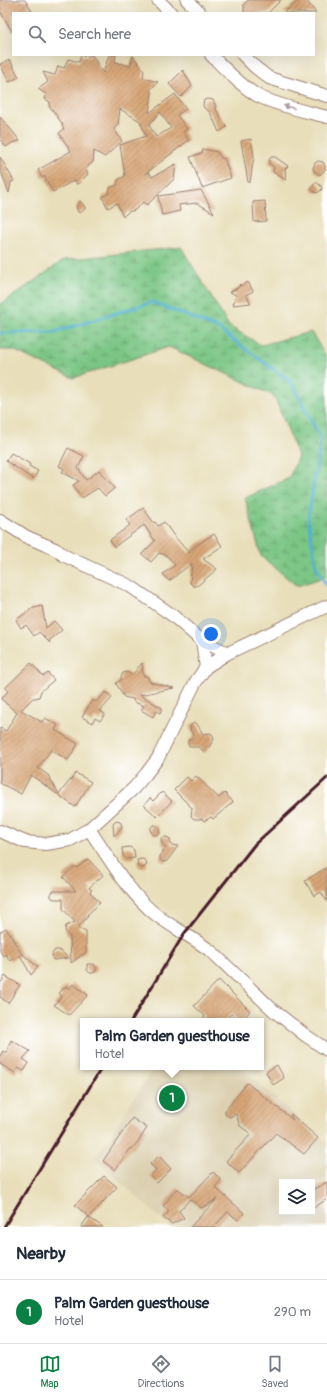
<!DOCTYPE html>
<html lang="en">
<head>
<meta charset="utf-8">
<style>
  body { margin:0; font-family:Pangolin,sans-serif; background:#f6f6f7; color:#1f2937 }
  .controls { position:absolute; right:12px; bottom:12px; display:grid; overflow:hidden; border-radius:0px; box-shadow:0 4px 16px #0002 }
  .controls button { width:36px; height:36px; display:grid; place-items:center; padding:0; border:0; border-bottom:1px solid #e0e1e3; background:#fff; color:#1f2937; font:20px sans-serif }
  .you { position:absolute; left:211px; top:634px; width:14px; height:14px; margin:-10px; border:3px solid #fff; border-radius:50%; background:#1a73e8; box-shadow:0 0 0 6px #1a73e833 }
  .badge { display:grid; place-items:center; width:26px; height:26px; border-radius:50%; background:#0b8043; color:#fff; font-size:13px; font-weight:700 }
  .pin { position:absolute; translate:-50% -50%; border:2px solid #fff; box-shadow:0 1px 4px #0006 }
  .popup { position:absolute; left:80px; top:1018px; width:184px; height:52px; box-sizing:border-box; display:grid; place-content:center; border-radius:0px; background:#fff; filter:drop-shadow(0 1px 3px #0005); font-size:13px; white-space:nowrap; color:#747a83 }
  .popup b { font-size:15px; color:#1f2937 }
  .popup::after { content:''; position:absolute; left:50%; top:100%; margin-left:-8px; border:8px solid transparent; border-top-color:#fff }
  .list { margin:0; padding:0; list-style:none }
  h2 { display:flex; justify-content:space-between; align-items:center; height:52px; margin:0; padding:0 16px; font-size:17px }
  h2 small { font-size:13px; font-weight:400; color:#747a83 }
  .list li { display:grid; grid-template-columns:26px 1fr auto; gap:12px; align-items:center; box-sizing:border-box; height:64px; padding:0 16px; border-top:1px solid #e0e1e3 }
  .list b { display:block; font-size:15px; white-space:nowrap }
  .list p { margin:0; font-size:13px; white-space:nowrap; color:#747a83 }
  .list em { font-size:13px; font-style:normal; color:#747a83 }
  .icon { flex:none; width:22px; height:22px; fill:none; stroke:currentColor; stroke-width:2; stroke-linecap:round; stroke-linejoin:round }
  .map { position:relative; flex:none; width:327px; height:1227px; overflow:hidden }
  .search { position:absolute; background:#fff; box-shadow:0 4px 16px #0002; left:12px; right:12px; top:12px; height:44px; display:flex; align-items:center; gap:10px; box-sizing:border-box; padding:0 14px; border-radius:0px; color:#747a83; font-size:15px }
  .sheet { height:116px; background:#fff }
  nav { display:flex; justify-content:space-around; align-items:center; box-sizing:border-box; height:56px; border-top:1px solid #e0e1e3; background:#fff; font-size:11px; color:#747a83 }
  nav a { display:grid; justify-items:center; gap:2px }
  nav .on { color:#0b8043 }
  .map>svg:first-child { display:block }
  .built { fill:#dcd0b1 }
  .wetland { fill:url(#wetland-marsh); stroke:#627258 }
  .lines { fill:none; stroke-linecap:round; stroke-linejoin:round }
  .stream { stroke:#52b1d0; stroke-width:3 }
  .building { fill:url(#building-hatch); fill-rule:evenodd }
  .minor-casing { stroke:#997e72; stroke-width:14 }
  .minor { stroke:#fff; stroke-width:12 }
  .rail { stroke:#4a1f2b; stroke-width:3 }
  .oneway { fill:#ae9aa0 }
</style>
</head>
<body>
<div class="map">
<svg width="327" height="1227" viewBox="0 0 327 1227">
  <defs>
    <pattern id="wetland-marsh" width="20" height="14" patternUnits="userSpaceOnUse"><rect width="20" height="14" fill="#7bc685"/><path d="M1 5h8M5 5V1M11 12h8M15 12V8" fill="none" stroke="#67a06d"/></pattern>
    <pattern id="building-hatch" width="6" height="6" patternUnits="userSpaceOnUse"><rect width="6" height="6" fill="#d7a677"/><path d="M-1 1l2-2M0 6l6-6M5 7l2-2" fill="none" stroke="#b08762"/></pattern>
  </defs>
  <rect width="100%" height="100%" fill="#fff"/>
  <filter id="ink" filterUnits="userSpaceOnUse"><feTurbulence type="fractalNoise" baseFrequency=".025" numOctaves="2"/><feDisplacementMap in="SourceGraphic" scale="8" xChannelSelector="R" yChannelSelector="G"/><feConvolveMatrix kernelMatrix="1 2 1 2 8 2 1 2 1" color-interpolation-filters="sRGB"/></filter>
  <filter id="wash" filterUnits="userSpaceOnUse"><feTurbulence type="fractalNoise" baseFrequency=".012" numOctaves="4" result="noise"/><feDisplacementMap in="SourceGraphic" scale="16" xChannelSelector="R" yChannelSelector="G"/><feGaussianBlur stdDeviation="0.9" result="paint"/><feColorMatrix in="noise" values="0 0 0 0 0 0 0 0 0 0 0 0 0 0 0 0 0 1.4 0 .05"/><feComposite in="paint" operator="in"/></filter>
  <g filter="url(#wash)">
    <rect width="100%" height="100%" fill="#e8deb9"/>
    <!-- built -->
    <polygon class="built" points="154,1067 240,1067 325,1142 327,1141 327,1179 312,1185 312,1182 282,1182 282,1212 312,1212 312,1193 327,1216 327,1227 170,1227 95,1159"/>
    <!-- wetland -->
    <polygon class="wetland" points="181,247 229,326 261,345 311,332 327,358 327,576 297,586 261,556 245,498 289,478 298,456 274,396 169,347 73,378 13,350 0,350 0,303 3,303 64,260"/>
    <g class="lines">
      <!-- stream -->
      <polyline class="stream" points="0,333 55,332 152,302 217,328 291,382 321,439 308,518 316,566 327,586"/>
    </g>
    <g id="blocks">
      <!-- building -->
      <g class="building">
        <polygon points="0,0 25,0 33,13 13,13 13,33 0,11"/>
        <polygon points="248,0 281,0 268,13 244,13 244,4"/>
        <polygon points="300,0 306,0 316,13 283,13"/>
        <path d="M81,55L87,57L92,55L103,73L109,55H116L115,62L130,66L133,56L144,71L143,78L158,82L150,90L152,93L149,113L175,94L186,109L177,115L187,129L183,132L189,140L145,174L149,172L152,177L176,164L174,179L147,205L143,202L135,210L128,212L123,217L117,203L108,208L102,197L109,193L110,188L117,185L118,180L125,176L120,145L146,136L140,121L120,109L118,125L114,129L122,141L105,157L94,151L93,162L85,169L88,174L77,185L75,180L53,192L44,176L42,178L38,170L71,151L59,133L64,129L62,126L63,125L52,109L49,107L50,102L45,99L46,94L38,89L48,82L43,72L55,75L58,66L64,68L68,59L79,62ZM160,112L171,128L156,137L149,125Z"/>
        <polygon points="10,60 19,77 9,82 0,64"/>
        <polygon points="183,70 192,86 181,97 169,84"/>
        <polygon points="208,99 213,100 215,104 215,108 227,127 219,132 210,112 204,108 203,105 204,100"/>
        <polygon points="0,117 13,132 20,141 12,143 6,147 0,139"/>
        <polygon points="251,139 254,156 250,182 248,182 241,141"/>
        <polygon points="203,149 217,152 222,159 224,158 231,178 202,188 190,157 202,153"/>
        <polygon points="0,157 14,181 11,182 9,193 0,169"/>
        <polygon points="271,157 275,157 288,166 285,169 286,180 273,172 274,167 269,164 269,160"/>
        <polygon points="318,161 323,162 325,166 325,170 320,175 314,171 313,168 315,163"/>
        <polygon points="316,182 321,186 322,189 319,192 316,193 311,189"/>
        <polygon points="201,190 214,213 197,203 179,205 180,211 162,215 158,196"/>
        <polygon points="80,201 85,207 85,209 80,213 78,212 76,207"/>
        <polygon points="265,201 266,221 254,222 253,202"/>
        <polygon points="248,282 253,291 246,295 251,303 233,305 236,295 230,292 239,287 240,284 241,286"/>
        <polygon points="68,448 84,456 78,468 86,480 99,470 105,478 106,478 115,488 105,496 98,488 82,498 73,485 79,481 62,472 64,469 59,466"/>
        <polygon points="11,453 30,464 29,466 38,471 33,479 6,461"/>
        <polygon points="143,508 154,523 155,522 158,526 164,522 174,536 189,553 195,546 214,534 222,546 203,559 217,569 197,586 193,586 190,583 192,563 169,581 163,574 175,565 166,555 159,553 151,562 142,554 155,541 144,525 114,547 110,540 130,525 126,520"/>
        <polygon points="42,606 46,628 54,621 62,630 49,641 50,643 39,632 34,636 26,625 21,628 16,620 30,610 30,609"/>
        <polygon points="31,663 43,676 48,673 54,680 41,691 39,697 35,698 33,698 21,710 42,722 45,718 58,725 55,730 78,744 68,760 51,750 38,768 48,775 59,794 76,773 91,782 75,807 31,775 21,794 0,783 0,728 6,731 17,713 1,699 8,691 5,688"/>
        <polygon points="142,663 143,675 148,677 150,682 174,688 140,695 162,708 160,713 156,711 153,717 141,710 144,706 134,702 133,699 124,697 116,683 121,680 121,677 123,673 127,672 132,675"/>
        <polygon points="106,692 112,698 100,711 105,714 100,721 95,718 92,723 82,717 92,700 96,702"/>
        <polygon points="194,723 197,724 203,734 210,733 213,735 214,739 206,752 203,751 199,747 191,747 188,745 188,741 194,736 190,729 191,725"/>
        <polygon points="196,776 219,798 225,793 233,802 213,819 211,817 204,821 203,819 194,819 191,816 192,808 174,790 187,777 191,781"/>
        <polygon points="162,792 172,801 157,817 144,805 150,798 153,801"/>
        <polygon points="118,821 121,823 122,827 114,836 113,824 115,822"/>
        <polygon points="154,824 159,828 160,834 154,835 151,832 150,829"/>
        <polygon points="167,837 170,839 171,845 178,846 167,861 163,862 160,860 160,856 166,847 162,844 161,838"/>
        <polygon points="130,847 134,850 135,858 127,859 123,856 122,848"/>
        <polygon points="88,859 103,875 89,888 92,890 90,892 100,903 87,915 87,916 89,915 78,928 86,932 86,952 71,963 70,937 66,933 65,929 66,926 75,922 63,909 63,899 54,899 51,897 51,893 54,891 76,891 63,877 75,866 77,868"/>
        <polygon points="143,859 146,861 147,865 145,867 141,868 138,866 137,860"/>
        <polygon points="327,867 327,902 321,892 314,896 305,881"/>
        <polygon points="6,928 21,953 38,967 31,975 20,955 10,961 6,954 3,956 0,951 0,932"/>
        <polygon points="55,950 59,950 69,958 53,960 52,954"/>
        <polygon points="87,964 94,964 96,967 96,971 93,973 90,973 87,970"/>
        <polygon points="5,976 20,985 8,1003 0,997 0,984"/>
        <polygon points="219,980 250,1011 242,1021 239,1021 231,1014 225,1021 201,1021 205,1016 194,1006"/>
        <polygon points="73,984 88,995 69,1015 54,1005 62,996 59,993 66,986 69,989"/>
        <polygon points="11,1040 30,1051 23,1059 29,1063 24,1071 18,1068 15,1073 0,1064 0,1056 3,1051 6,1053"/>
        <polygon points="277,1065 284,1078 273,1085 266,1072"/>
        <polygon points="247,1083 293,1120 290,1115 291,1114 318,1138 304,1154 276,1133 239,1173 226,1161 251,1134 240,1126 236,1114 229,1117 225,1114 225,1111"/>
        <polygon points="132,1118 147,1128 133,1149 131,1148 115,1170 103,1161"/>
        <polygon points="159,1156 171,1169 157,1183 150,1176 156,1170 150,1164"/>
        <polygon points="213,1172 221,1180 215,1187 244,1213 238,1220 228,1212 214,1227 190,1227 217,1199 201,1208 190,1199 179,1211 184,1218 172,1224 163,1218 169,1211 163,1206 177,1188 189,1197"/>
        <polygon points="104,1176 117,1187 89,1217 75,1205"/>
        <polygon points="327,1182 327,1199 312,1209 312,1190"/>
        <polygon points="88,1217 103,1227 81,1227"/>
      </g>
    </g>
  </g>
  <g filter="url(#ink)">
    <use href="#blocks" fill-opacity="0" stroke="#997e72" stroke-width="1"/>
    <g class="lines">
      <!-- minor casing -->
      <g class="minor-casing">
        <g id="minor">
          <polyline points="158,0 171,13"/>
          <polyline points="187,0 200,13"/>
          <path d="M211,55C225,69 241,86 258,96C279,106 304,111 327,117"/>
          <polyline points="243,55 255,67 269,78 327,96"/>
          <polyline points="0,520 27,537 55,549 65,556 130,586 172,615 202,641 228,653"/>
          <polyline points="202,641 206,667"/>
          <path d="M89,829C109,858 128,892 155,914C173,928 194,938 212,952L273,1010L305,1035L327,1050"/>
          <polyline points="0,831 25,842 46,844 70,840 89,829 134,788 146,774 158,758 195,683 206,667 228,653 327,606"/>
        </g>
      </g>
      <!-- minor -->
      <use href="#minor" class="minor"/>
      <!-- rail -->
      <g class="rail">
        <polyline points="131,1021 184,934 255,844 327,778"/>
        <polyline points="4,1227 102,1067"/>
      </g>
    </g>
    <!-- one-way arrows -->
    <defs><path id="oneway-solid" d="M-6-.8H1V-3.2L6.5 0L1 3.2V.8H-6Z"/></defs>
    <use class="oneway" href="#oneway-solid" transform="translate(289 107) rotate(-165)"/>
  </g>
</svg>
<div class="controls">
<button><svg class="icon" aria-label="layers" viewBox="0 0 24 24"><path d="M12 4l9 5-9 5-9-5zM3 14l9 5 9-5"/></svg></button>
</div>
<div class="you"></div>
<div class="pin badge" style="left:172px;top:1098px">1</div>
<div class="popup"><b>Palm Garden guesthouse</b>Hotel</div>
<div class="search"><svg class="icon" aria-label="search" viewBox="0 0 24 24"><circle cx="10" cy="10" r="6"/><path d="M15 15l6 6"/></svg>Search here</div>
</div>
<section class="sheet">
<h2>Nearby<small></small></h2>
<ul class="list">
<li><span class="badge">1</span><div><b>Palm Garden guesthouse</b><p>Hotel</p></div><em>290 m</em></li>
</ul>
</section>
<nav>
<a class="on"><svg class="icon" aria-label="map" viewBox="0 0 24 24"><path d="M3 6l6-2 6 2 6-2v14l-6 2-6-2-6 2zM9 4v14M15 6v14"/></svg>Map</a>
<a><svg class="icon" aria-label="directions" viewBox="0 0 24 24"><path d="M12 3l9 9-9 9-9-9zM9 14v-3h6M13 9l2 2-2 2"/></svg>Directions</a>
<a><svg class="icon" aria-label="saved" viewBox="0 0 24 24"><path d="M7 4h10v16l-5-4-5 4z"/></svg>Saved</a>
</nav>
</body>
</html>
